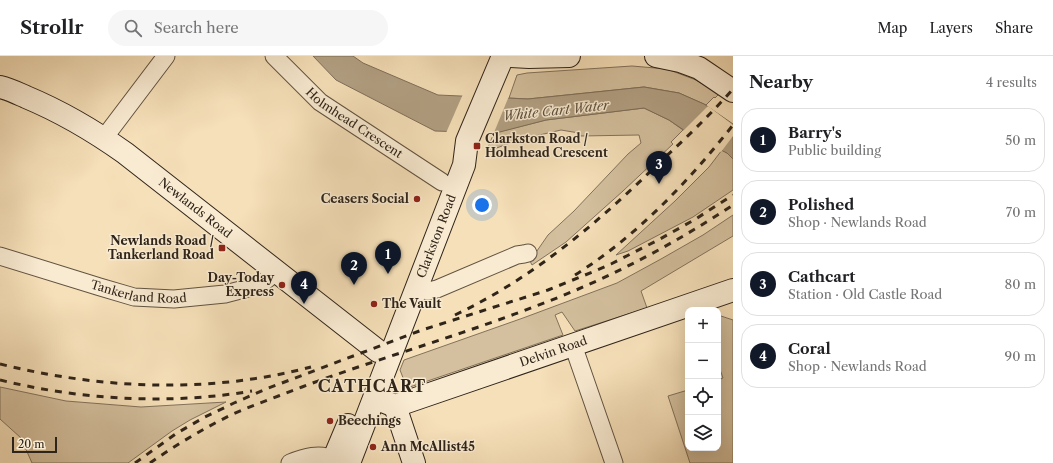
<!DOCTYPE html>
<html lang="en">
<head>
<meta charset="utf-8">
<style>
  body { margin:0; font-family:"Libre Caslon Text",serif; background:#f6f6f6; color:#202124 }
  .controls { position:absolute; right:12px; bottom:12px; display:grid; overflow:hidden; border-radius:8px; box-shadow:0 4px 16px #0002 }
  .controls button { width:36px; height:36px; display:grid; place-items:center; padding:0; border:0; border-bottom:1px solid #e0e0e0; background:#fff; color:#202124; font:20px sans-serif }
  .scale { position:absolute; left:12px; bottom:10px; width:45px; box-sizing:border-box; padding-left:4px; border:2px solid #2f2419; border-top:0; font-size:11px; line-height:14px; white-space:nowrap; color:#2f2419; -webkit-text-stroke:3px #f9ebd2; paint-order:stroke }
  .you { position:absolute; left:482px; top:149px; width:14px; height:14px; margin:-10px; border:3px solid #fff; border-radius:50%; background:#1a73e8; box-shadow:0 0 0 6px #1a73e833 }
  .badge { display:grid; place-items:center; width:26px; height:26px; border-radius:50%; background:#111827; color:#fff; font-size:13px; font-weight:700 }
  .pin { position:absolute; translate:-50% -33px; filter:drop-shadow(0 1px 2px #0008) }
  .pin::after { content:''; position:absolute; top:21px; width:14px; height:12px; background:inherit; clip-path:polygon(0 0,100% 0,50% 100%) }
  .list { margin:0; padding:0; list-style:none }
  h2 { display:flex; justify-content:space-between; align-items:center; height:52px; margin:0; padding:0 16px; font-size:17px }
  h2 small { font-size:13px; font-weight:400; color:#757577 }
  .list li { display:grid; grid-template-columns:26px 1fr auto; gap:12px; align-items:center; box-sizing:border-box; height:64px; margin:0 8px 8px; padding:0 8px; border:1px solid #e0e0e0; border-radius:16px }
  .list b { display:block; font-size:15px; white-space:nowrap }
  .list p { margin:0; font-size:13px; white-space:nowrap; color:#757577 }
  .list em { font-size:13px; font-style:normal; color:#757577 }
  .icon { flex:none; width:22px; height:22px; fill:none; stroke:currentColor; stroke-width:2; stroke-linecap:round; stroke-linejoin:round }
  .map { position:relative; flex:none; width:733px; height:407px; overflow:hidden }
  header { display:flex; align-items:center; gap:24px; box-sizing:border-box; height:56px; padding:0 20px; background:#fff; border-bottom:1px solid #e0e0e0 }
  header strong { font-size:19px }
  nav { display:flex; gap:22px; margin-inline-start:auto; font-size:14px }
  .search { width:280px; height:36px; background:#f6f6f6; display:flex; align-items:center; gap:10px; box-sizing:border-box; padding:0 14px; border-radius:22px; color:#757577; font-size:15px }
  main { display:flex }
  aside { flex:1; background:#fff }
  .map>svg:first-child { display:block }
  .green { fill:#d4c09e; stroke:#82725c }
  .water { fill:#b2a083; stroke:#7e6e59 }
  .pier { fill:#f6e0b9 }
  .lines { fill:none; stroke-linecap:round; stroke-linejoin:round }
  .street-casing { stroke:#615341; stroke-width:19 }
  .secondary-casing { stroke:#2f2419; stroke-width:24 }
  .street { stroke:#f9ebd2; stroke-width:17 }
  .secondary { stroke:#f9ebd2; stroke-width:22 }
  .rail { stroke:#2f2419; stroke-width:3; stroke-dasharray:7 7; stroke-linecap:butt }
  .poi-dot { fill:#8f2418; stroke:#f9ebd2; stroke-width:1.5 }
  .labels { text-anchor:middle; stroke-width:3; stroke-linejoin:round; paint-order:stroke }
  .street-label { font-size:12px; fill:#2f2419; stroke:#f9ebd2 }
  .poi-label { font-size:12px; font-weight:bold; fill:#2f2419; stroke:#f9ebd2; text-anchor:start }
  .water-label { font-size:13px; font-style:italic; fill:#5d4f3e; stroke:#f9ebd2 }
  .district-label { font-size:16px; font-weight:bold; letter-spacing:1px; fill:#2f2419; stroke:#f9ebd2 }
</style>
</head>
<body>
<header>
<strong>Strollr</strong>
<div class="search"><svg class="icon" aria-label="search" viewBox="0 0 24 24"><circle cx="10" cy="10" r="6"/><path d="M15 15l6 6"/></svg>Search here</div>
<nav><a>Map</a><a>Layers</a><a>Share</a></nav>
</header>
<main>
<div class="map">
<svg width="733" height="407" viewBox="0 0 733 407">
  <rect width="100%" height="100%" fill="#f6e0b9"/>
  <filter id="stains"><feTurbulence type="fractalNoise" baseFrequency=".005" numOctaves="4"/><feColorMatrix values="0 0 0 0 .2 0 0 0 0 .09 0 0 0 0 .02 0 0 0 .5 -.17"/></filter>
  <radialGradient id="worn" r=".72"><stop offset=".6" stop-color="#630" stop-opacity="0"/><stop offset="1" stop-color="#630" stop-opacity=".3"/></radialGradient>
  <!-- green -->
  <g class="green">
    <polygon points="632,10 667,13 696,24 719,38 715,42 714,41 706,49 679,37 644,31 528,43 509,42 517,19 527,17"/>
    <polygon points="644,52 669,64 683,74 671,86 673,88 623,135 566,186 532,209 530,205 548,179 574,155 628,98 641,87 639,79 581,80 579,77 561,74 518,84 486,96 494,77 546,64"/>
    <polygon points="722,94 727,97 733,103 733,134 693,161 628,195 616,199 675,145 709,111"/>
    <polygon points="733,159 733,180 641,235 647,252 575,275 562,256 555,259 563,279 407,332 400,314 404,304 523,262 617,227 661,203 703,179"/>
    <polygon points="718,259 733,264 733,407 690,407 668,340 688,334 688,392 718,392 718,324 723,322 718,308"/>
    <polygon points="0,331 66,345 141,351 226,346 190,364 172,375 128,407 32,407 21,382 0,363"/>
  </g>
  <!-- water -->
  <polygon class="water" points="313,0 353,0 363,7 438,39 528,43 644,31 679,37 704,48 733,68 733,103 727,97 694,81 669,64 644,52 546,64 496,77 435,75 336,24"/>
  <!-- pier -->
  <g class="pier">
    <polygon points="463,38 509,40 493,79 446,77"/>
    <polygon points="708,50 733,69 733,80 721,96 708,91 682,76"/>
  </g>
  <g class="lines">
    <!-- street casing -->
    <g class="street-casing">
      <g id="street">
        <path id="s1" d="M274,0L320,46L442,126"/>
        <polyline points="104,82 166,0"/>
        <path id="s2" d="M0,200L100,231L134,241L174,243L225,238L260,229L276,216"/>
        <polyline points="417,232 428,235 437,233 517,199 524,198 528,197"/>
        <polyline points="573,289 614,407"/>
        <path d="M290,407C305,401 319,397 334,403"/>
      </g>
    </g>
    <!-- secondary casing -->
    <g class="secondary-casing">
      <g id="secondary">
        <polyline points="511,0 529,1 569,0"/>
        <polyline points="656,0 680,5 699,12 733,35"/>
        <path id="s3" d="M0,31C9,33 17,37 26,41C62,56 94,75 125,97L378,295"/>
        <path id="s4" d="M375,342L395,350L733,234"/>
        <polyline points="395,350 414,407"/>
        <polyline points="332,407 348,369"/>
        <path id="s5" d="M349,407L464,109L467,85L503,0"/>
      </g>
    </g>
    <!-- street -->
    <use href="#street" class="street"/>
    <!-- secondary -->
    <use href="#secondary" class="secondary"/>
    <!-- rail -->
    <g class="rail">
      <path d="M575,219C637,180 688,126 733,69"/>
      <path d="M455,259C533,222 599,166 660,106C685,83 710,59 733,33"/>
      <path d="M0,308C101,333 209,338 311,311"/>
      <path d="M0,324C82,344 169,349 252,335"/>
      <polyline points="135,407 177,377 205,361 234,347 266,333 422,274 548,234 595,215 611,208 660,183 694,164 733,139"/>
      <path d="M150,407C176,389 204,372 233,358C256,348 279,340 302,331C379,302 459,280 536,250C606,224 671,190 733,149"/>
    </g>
  </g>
  <!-- markers -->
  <g class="poi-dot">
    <rect x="473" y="86" width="8" height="8" rx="2"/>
    <circle cx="417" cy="143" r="4"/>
    <rect x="218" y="188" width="8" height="8" rx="2"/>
    <circle cx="282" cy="229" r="4"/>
    <circle cx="374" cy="248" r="4"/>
    <circle cx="330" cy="365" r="4"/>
    <circle cx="373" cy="391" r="4"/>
  </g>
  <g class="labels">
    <!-- street labels -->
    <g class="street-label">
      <text dy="4" stroke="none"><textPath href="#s1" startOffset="105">Holmhead Crescent</textPath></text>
      <text dy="4" stroke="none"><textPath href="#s3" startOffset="231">Newlands Road</textPath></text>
      <text dy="4" stroke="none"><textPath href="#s5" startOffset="243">Clarkston Road</textPath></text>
      <text dy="4" stroke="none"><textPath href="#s2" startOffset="144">Tankerland Road</textPath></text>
      <text dy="4" stroke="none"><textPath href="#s4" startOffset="189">Delvin Road</textPath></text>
    </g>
    <!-- poi labels -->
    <g class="poi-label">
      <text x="485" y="87">Clarkston Road /<tspan x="485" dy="14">Holmhead Crescent</tspan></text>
      <text x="409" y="147" text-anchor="end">Ceasers Social</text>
      <text x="214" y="189" text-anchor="end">Newlands Road /<tspan x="214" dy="14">Tankerland Road</tspan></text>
      <text x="274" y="226" text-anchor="end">Day-Today<tspan x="274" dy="14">Express</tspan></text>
      <text x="382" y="252">The Vault</text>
      <text x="338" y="369">Beechings</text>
      <text x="381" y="395">Ann McAllist45</text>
    </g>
    <!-- water labels -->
    <g class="water-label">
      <text transform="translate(556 54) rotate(-6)" y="5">White Cart Water</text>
    </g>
    <!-- district labels -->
    <g class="district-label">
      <text x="372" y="336">CATHCART</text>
    </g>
  </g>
  <rect width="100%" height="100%" filter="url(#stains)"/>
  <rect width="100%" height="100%" fill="url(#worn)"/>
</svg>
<div class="controls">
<button>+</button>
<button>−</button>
<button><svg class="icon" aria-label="locate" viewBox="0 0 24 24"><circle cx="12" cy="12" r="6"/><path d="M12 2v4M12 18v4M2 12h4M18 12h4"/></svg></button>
<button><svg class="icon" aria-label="layers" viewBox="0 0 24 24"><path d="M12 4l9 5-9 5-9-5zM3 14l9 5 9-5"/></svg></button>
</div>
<div class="scale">20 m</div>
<div class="you"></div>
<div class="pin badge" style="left:388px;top:218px">1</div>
<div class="pin badge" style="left:354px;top:229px">2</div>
<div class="pin badge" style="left:659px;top:128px">3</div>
<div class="pin badge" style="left:304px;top:248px">4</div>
</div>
<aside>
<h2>Nearby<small>4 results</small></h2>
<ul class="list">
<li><span class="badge">1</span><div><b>Barry's</b><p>Public building</p></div><em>50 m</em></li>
<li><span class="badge">2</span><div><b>Polished</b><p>Shop · Newlands Road</p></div><em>70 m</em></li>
<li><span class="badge">3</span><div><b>Cathcart</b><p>Station · Old Castle Road</p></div><em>80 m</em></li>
<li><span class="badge">4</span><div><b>Coral</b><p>Shop · Newlands Road</p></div><em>90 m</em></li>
</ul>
</aside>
</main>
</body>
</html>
